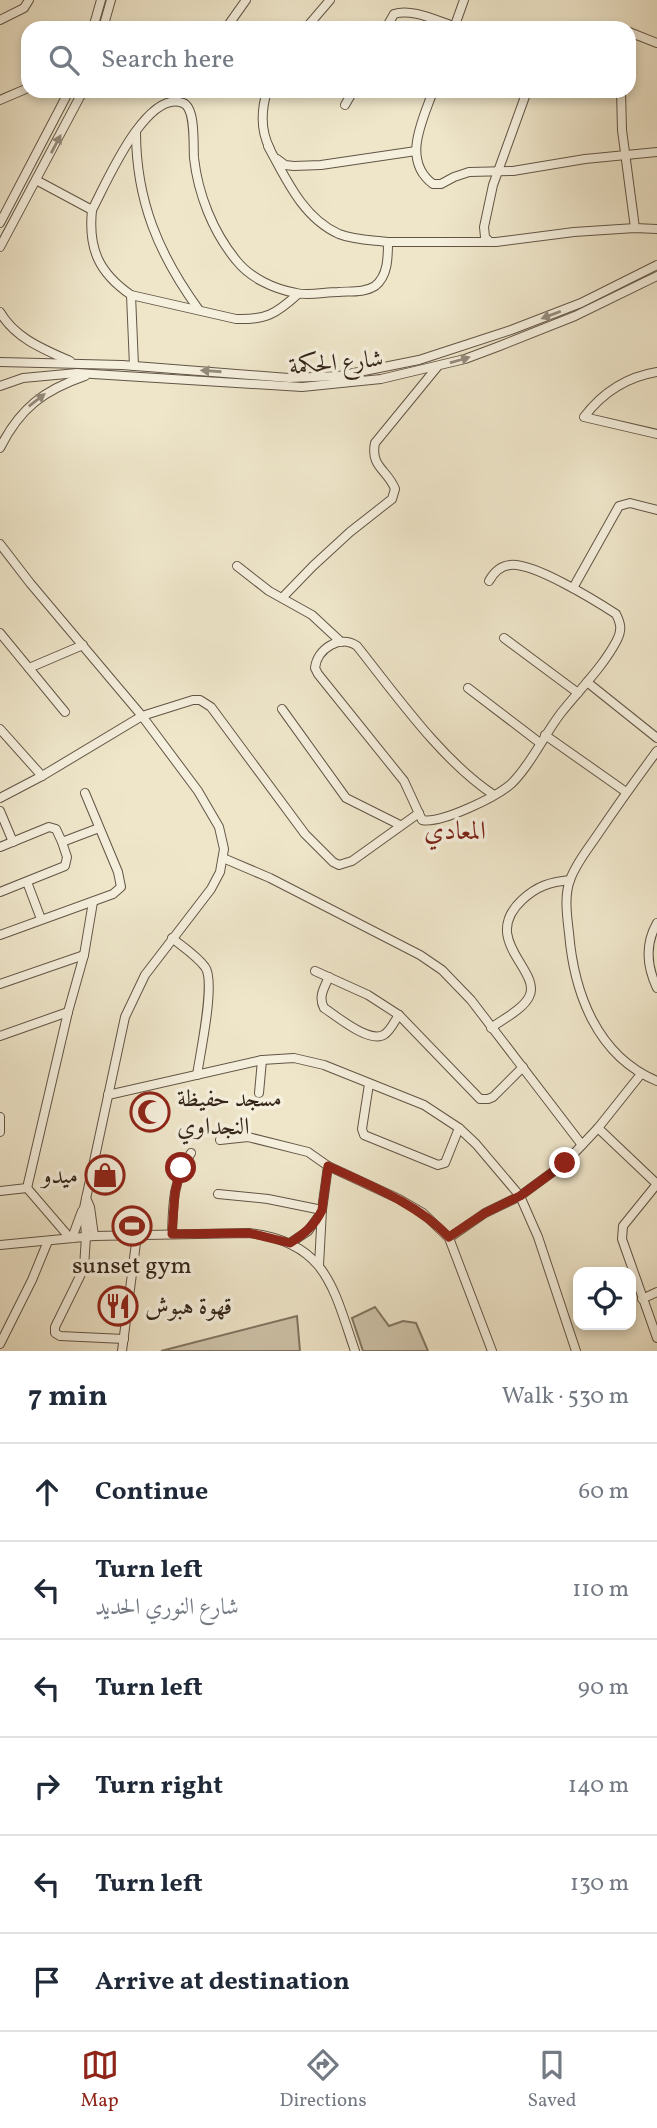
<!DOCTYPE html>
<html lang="en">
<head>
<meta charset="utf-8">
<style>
  body { margin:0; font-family:Vollkorn,Amiri,serif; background:#f2f2f3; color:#1f2937 }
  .controls { position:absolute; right:21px; bottom:21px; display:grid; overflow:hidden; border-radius:14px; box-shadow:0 4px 10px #0003 }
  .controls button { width:63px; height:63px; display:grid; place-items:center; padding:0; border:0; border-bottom:2px solid #e0e1e3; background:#fff; color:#1f2937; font:35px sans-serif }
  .stop { position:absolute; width:21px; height:21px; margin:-16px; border:5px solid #8f2418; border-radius:50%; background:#fff }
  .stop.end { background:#8f2418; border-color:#fff; box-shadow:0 2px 7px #0008 }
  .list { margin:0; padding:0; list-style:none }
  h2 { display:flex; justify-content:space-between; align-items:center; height:91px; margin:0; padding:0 28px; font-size:30px }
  h2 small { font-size:23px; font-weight:400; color:#747a83 }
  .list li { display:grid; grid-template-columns:46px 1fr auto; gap:21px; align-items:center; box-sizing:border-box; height:98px; padding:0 28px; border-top:2px solid #e0e1e3 }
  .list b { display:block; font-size:26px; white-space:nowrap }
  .list p { margin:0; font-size:23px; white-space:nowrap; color:#747a83 }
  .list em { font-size:23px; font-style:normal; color:#747a83 }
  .icon { flex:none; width:38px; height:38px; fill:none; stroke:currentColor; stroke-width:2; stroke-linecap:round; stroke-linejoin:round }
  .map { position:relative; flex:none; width:657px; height:1351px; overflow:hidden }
  .search { position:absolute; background:#fff; box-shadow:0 4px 10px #0003; left:21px; right:21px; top:21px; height:77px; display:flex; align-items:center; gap:18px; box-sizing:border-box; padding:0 24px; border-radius:21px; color:#747a83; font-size:26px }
  .sheet { height:679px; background:#fff }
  nav { display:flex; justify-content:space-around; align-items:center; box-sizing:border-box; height:98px; border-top:2px solid #e0e1e3; background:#fff; font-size:19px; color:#747a83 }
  nav a { display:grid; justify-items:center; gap:4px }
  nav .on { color:#8f2418 }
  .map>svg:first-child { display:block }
  .green { fill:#cfc5ac; stroke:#817562; stroke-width:2 }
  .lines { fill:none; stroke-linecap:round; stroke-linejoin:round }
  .minor-casing { stroke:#625545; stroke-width:10 }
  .minor { stroke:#f5efdd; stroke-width:8 }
  .oneway { fill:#948a7b }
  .route { stroke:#8f2418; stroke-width:9 }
  .labels { text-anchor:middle; stroke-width:7; stroke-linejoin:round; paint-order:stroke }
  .street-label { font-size:24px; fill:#332519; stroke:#f5efdd }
  .poi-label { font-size:24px; fill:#332519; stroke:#f5efdd; text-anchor:start }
  .neighbourhood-label { font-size:26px; fill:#7a1f14; stroke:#f5efdd }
</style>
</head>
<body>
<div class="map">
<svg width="657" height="1351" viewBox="0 0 657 1351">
  <rect width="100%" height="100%" fill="#efe6ca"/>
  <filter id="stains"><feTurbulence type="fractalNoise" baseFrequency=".00286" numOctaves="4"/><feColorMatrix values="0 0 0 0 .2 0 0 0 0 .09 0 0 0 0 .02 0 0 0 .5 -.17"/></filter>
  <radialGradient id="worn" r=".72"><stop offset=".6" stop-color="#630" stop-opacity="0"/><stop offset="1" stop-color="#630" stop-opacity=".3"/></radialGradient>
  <!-- green -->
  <g class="green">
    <polygon points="375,1307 389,1326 403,1321 416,1323 428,1351 363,1351 352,1318"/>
    <polygon points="297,1316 300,1351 161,1351"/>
  </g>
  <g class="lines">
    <!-- minor casing -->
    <g class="minor-casing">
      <g id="minor">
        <polyline points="0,20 24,8 29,0"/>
        <polyline points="229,24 246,0"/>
        <polyline points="93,28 101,0"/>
        <polyline points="103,28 111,0"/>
        <polyline points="306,28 330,0"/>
        <path d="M386,28L394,14C412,8 437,21 454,26"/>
        <polyline points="454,28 464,0"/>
        <polyline points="590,28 612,28"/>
        <polyline points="629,32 657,43"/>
        <path d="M267,91C261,111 260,130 270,149"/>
        <path d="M433,91C423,120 401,160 433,184H441L454,177L469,172L513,171L585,159L657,152"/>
        <polyline points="621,91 622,130 635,228"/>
        <polyline points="0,100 28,88"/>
        <polyline points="345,105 353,91"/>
        <path d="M136,132C136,201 159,255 199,310"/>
        <polyline points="277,159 285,165 294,166 321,165 416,151"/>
        <path d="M36,180L92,210C105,186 146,88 183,103C196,108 193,145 194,158C198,194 213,232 236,260C250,278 274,289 296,293C309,296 325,292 338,292C350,291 364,293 375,286C388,276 388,257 388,242C372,240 354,240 339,234C303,218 286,179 268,146"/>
        <path d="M92,210C88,249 99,273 131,295"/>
        <polyline points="0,223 69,91"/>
        <polyline points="489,241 485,237 484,227 493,185 527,91"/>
        <polyline points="388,242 496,242 574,232 635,228 657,229"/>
        <polyline points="0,247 83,91"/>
        <path d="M0,312C15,338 43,349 70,361"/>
        <polyline points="0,362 122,365 289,378 339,376 419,360 511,330 581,303 657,265"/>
        <path d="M134,366L131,295L236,319C266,320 276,314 298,294"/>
        <path d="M657,372C626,377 603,392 584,417L657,434"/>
        <polyline points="0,386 23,378 77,373 302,387 381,379 465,359 497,347 575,316 657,276"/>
        <path d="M0,448C20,408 44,390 85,376"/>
        <polyline points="0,544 30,583 142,716 198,791 219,827 224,849 220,872 211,889 145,975 125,1017 84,1208 86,1236 84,1268 55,1327 55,1333 60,1336 124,1339"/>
        <polyline points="237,566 269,591 312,615 341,642"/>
        <path d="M489,581C494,572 500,566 510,565C533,562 596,601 616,614C621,624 622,630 617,640C603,667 580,689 561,713C544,735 530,766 511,784C496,797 441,824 422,820L404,781L318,674L315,668C317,649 340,634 357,646C396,695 442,761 494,795"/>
        <polyline points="573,588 619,506 630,503 657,510"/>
        <path d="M282,598L313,566L350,532L392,499L395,489C388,470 370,467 375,443L438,366"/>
        <polyline points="0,633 65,712"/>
        <polyline points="504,638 578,693"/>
        <polyline points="29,668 83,645"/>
        <polyline points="587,682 657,738"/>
        <polyline points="468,688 540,743"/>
        <polyline points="282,709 346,798 400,825"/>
        <polyline points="0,729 42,776"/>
        <polyline points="545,735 626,792"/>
        <path d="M657,751C637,778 617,806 598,834C588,849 576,863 570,880C564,896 567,916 569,933C574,993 597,1056 657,1081"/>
        <polyline points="0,798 42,776 142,716 193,700 200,700 211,707 305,834 333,862 339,865 352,861 419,813"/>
        <polyline points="0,811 13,842"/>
        <polyline points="0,847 49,827 56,829 62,842 99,828"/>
        <polyline points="223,858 270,878 420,955 442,970 471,1000 582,1145"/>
        <polyline points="27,882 41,919"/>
        <polyline points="0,892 65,866 67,857 62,842"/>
        <path d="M657,923C645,944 647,967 657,988"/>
        <polyline points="0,935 113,894 121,887 118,872 85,793"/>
        <path d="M172,938C183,947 197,956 205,967C216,981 200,1054 197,1075"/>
        <polyline points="315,971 368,995 399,1015 480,1099 488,1099 493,1097 523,1067"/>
        <path d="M329,977C324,988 318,997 324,1008C337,1016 370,1045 385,1034C391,1030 395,1020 399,1015"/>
        <polyline points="0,984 84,955"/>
        <path d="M491,1028C503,1019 522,1010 529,997C543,971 479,940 522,900C537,886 550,882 570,880"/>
        <polyline points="0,1036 68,1012"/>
        <polyline points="369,1084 362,1129 364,1135 438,1165 445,1163 459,1128"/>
        <polyline points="259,1093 262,1060"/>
        <polyline points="108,1095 262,1060 294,1058 324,1065 424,1105 459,1128 476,1144 520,1196 538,1237 576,1351"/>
        <polyline points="0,1117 0,1132"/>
        <polyline points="598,1128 657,1184"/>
        <polyline points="220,1140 248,1137 308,1152 328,1166 399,1199 423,1213 449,1238 492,1351"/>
        <polyline points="657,1184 623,1226 622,1239 657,1338"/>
        <polyline points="27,1188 68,1012 84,955 93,902"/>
        <polyline points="0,1191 27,1188 70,1238"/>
        <polyline points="218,1194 268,1199 322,1210"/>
        <polyline points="86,1198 90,1207 94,1236"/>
        <path d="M172,1234C173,1203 173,1180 191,1153"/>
        <polyline points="72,1238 82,1211"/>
        <polyline points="449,1238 485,1213 520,1196 565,1163 598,1128 641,1074"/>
        <polyline points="290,1243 308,1231 321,1213"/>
        <path d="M0,1245L94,1236L249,1233C326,1242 333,1287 355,1351"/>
        <polyline points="319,1265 322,1210 328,1166"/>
        <polyline points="642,1299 657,1292"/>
        <polyline points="0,1344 32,1280 48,1241"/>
        <polyline points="122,1351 137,1235"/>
      </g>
    </g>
    <!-- minor -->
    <use href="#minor" class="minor"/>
  </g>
  <!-- one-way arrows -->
  <defs><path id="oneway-solid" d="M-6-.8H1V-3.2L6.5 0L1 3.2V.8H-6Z" transform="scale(1.75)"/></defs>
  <g class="oneway">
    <use href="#oneway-solid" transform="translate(56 144) rotate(-62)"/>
    <use href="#oneway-solid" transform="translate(551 315) rotate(159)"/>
    <use href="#oneway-solid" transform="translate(460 360) rotate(-16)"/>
    <use href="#oneway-solid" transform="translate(211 371) rotate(-176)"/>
    <use href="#oneway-solid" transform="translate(37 400) rotate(-38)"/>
  </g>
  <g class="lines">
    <!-- route -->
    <path class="route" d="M181,1168L175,1192L172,1234L249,1233L290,1243C304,1234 315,1225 322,1210L328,1166C371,1186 416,1203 449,1237L485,1213L520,1196L565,1163"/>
  </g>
  <!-- icons -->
  <defs>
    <g id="mosque-ring" transform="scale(2.0125)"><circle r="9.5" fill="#f5efdd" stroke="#8f2418" stroke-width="1.5"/><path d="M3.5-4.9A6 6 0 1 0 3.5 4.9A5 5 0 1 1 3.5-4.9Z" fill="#8f2418"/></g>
    <g id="shop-ring" transform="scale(2.0125)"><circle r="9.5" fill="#f5efdd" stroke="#8f2418" stroke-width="1.5"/><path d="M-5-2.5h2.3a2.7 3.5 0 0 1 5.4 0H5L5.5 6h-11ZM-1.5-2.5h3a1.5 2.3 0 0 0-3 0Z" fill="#8f2418"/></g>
    <g id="stadium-ring" transform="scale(2.0125)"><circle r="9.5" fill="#f5efdd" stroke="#8f2418" stroke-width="1.5"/><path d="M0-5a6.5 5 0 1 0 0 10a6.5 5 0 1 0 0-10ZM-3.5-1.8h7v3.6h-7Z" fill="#8f2418"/></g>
    <g id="restaurant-ring" transform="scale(2.0125)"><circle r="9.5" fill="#f5efdd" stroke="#8f2418" stroke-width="1.5"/><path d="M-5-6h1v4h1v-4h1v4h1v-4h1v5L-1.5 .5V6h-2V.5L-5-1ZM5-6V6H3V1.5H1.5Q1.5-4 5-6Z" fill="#8f2418"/></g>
  </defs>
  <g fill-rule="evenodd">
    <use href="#mosque-ring" x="150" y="1112"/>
    <use href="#shop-ring" x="105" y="1175"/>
    <use href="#stadium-ring" x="132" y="1226"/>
    <use href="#restaurant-ring" x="118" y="1306"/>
  </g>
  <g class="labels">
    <!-- street labels -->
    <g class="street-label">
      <text transform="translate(336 362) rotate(-5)" y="8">شارع الحكمة</text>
    </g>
    <!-- poi labels -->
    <g class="poi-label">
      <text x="177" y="1106">مسجد حفيظة<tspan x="177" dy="28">النجداوي</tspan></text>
      <text x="78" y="1183" text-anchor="end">ميدو</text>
      <text x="132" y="1273" text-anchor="middle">sunset gym</text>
      <text x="145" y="1314">قهوة هبوش</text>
    </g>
    <!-- neighbourhood labels -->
    <g class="neighbourhood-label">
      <text x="455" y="839">المعادي</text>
    </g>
  </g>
  <rect width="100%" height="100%" filter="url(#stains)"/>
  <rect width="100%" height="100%" fill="url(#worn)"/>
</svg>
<div class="controls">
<button><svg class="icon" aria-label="locate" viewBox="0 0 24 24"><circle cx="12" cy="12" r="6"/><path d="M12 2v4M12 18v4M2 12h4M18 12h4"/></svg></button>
</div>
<div class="stop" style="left:181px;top:1168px"></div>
<div class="stop end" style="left:565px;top:1163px"></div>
<div class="search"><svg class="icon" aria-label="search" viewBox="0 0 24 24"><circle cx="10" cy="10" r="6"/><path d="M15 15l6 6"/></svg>Search here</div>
</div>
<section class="sheet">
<h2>7 min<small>Walk · 530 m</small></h2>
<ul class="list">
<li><svg class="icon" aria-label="ahead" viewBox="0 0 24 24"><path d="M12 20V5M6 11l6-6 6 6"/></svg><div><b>Continue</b></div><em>60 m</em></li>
<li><svg class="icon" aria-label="left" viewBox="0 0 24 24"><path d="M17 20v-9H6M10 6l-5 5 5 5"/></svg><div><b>Turn left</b><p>شارع النوري الحديد</p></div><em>110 m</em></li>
<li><svg class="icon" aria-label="left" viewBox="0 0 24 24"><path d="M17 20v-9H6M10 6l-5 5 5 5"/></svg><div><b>Turn left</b></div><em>90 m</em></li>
<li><svg class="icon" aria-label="right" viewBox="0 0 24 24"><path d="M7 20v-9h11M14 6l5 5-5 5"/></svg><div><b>Turn right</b></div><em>140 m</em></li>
<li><svg class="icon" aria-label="left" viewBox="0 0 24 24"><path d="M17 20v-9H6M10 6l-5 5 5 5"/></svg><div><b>Turn left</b></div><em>130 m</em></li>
<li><svg class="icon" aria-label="arrive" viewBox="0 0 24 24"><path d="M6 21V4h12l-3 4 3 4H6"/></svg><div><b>Arrive at destination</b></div></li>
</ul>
</section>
<nav>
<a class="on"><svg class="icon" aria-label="map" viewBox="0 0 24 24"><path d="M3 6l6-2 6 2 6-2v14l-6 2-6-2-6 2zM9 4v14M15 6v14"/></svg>Map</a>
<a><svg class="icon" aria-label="directions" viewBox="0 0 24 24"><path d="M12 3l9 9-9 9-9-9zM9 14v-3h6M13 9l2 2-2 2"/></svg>Directions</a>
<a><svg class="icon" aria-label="saved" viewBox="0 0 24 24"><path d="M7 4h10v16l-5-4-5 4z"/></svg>Saved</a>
</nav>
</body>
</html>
